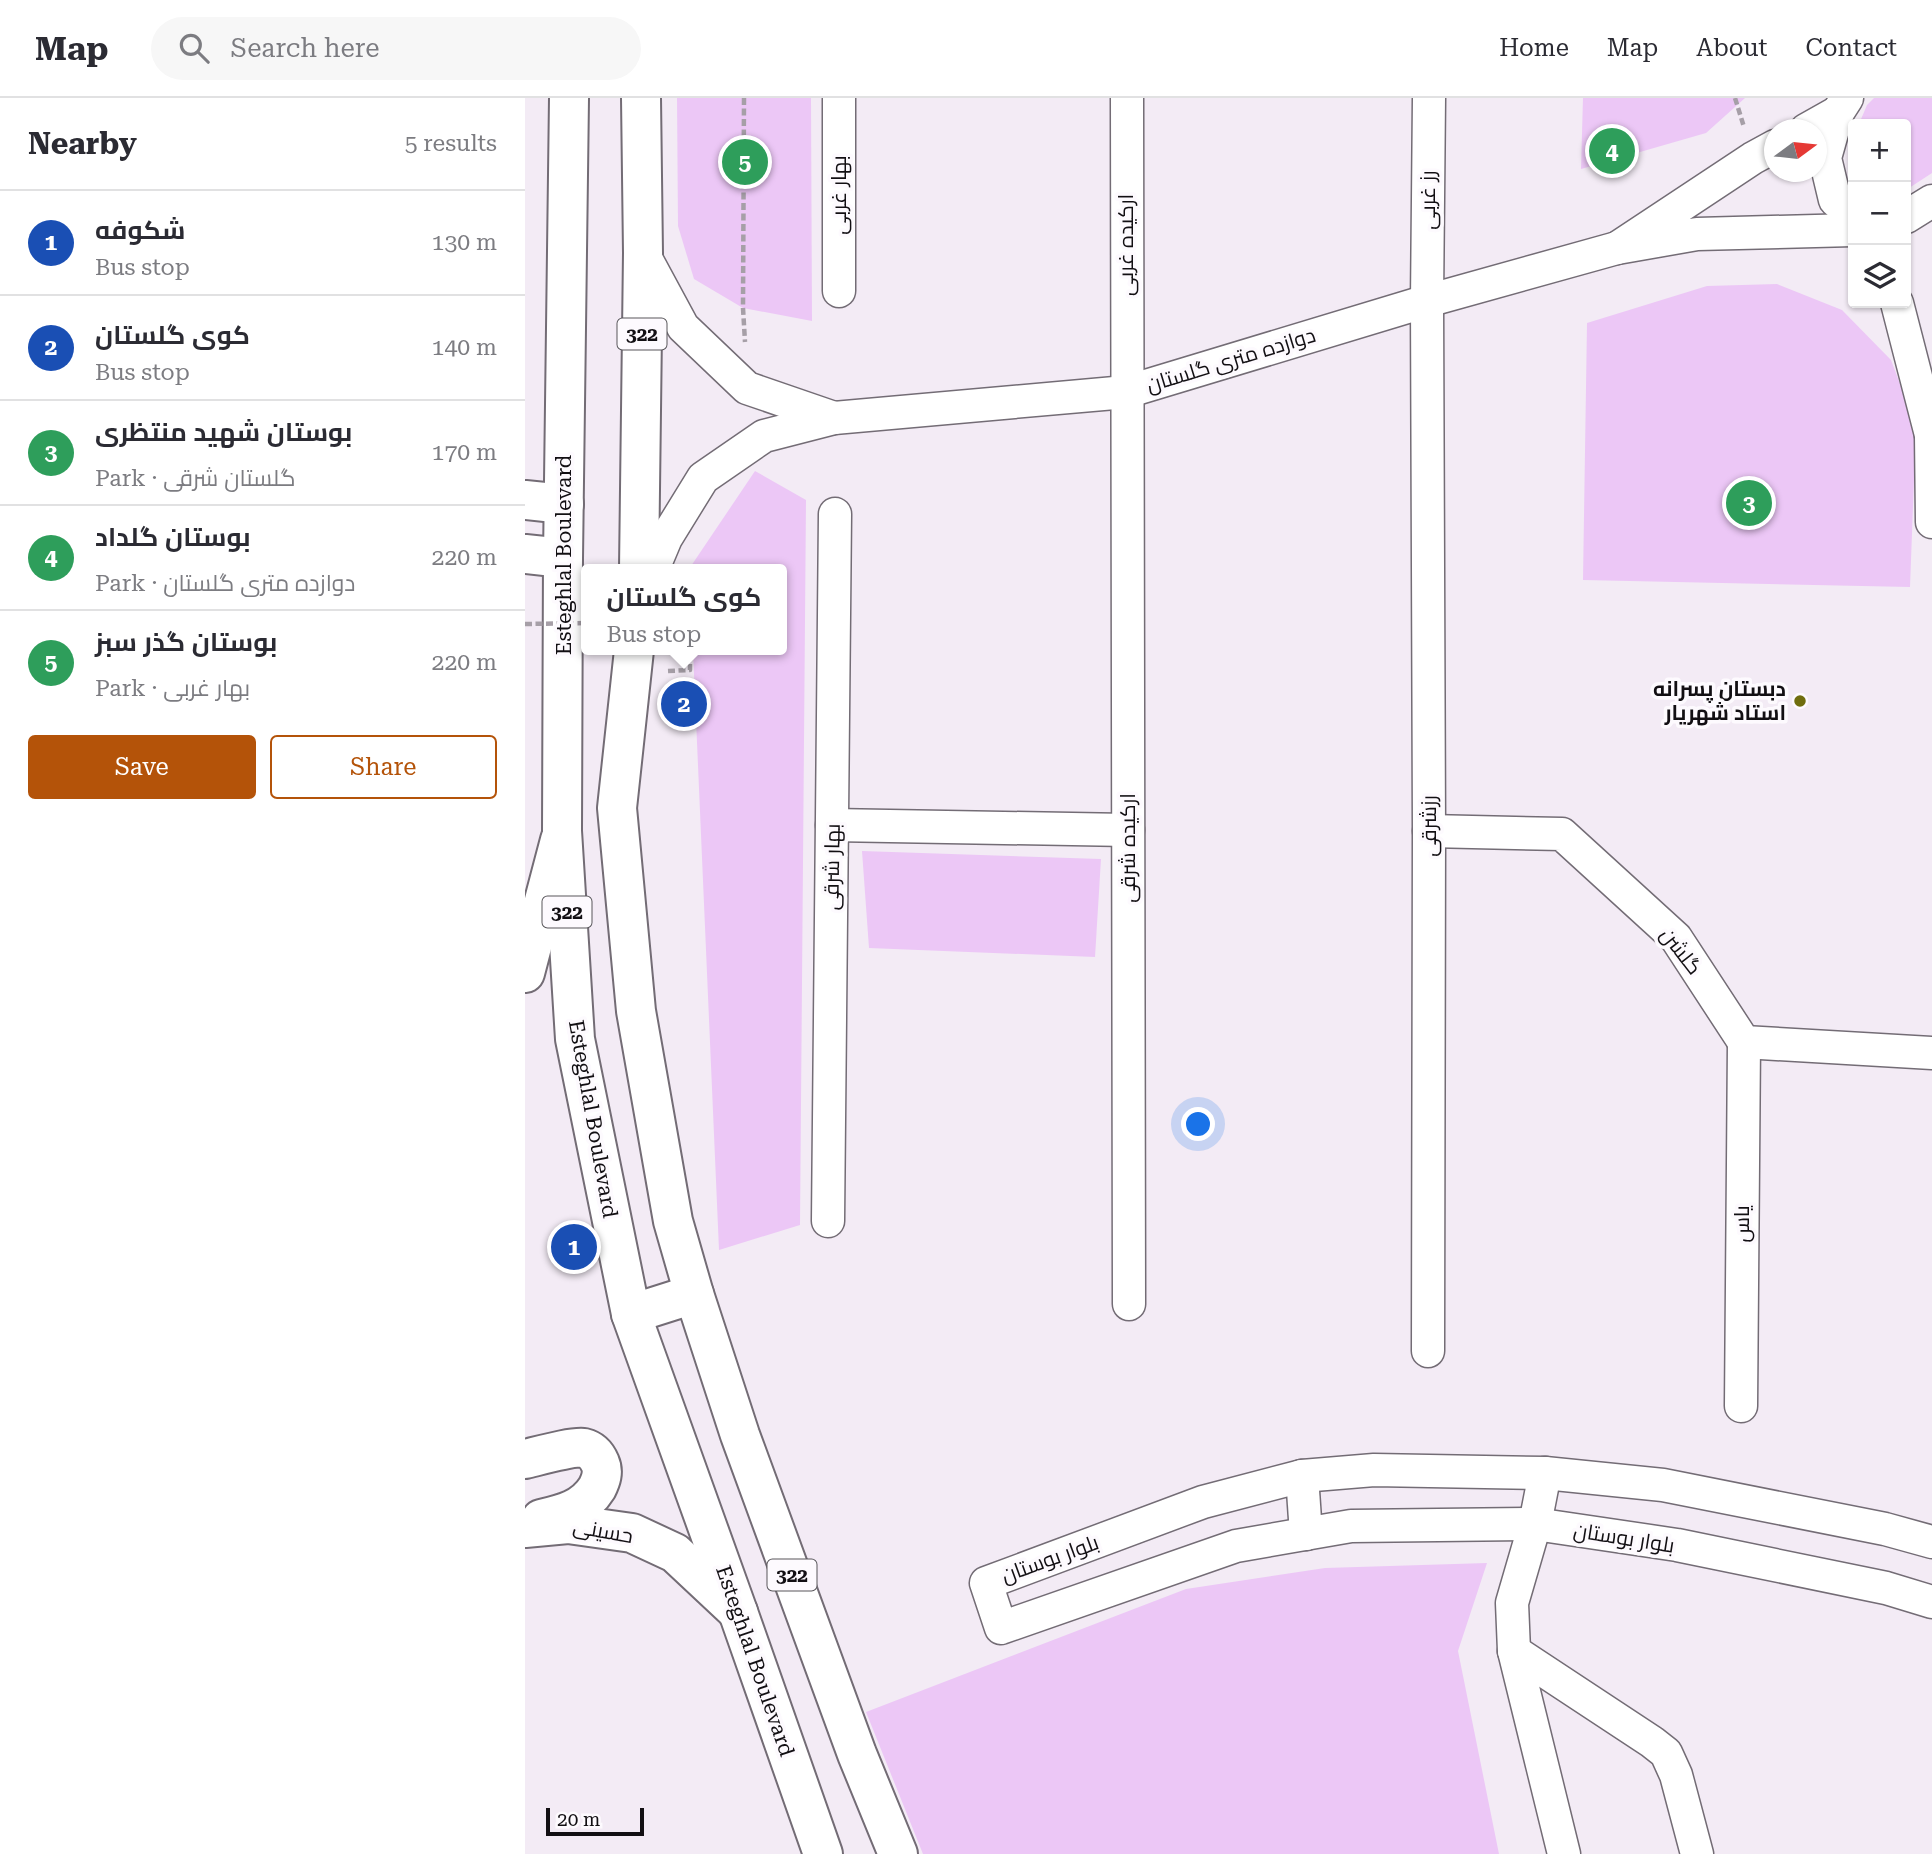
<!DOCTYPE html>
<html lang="en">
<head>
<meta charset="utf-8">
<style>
  body { margin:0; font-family:"Roboto Serif",Cairo,serif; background:#f7f7f7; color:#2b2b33 }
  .controls { position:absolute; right:21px; top:21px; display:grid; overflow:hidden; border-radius:7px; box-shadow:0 2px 5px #0004 }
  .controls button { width:63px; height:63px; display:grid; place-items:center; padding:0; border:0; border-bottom:2px solid #e1e1e2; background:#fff; color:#2b2b33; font:35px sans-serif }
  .compass { position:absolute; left:1239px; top:21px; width:63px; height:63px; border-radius:50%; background:#fff; box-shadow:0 2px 5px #0004; rotate:75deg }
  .scale { position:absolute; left:21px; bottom:18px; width:98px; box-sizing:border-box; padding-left:7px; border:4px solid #120f13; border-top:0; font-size:19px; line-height:24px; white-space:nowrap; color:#120f13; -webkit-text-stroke:5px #fdfafe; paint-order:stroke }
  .you { position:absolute; left:674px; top:1027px; width:24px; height:24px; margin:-18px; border:5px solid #fff; border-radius:50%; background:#1a73e8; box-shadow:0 0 0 10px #1a73e833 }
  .badge { display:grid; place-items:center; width:46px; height:46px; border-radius:50%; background:#b45309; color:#fff; font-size:23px; font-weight:700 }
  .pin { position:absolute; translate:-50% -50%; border:4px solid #fff; box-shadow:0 2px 7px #0006 }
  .popup { position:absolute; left:56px; top:466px; width:206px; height:91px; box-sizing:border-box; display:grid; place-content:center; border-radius:7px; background:#fff; filter:drop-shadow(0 2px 5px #0005); font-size:23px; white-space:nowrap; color:#7c7c81 }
  .popup b { font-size:26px; color:#2b2b33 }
  .popup::after { content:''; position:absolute; left:50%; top:100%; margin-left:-14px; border:14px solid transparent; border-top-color:#fff }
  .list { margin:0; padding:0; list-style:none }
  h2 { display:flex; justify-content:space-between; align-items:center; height:91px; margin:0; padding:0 28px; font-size:30px }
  h2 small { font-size:23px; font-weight:400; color:#7c7c81 }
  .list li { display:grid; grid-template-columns:46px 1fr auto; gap:21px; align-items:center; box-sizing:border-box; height:105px; padding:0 28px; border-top:2px solid #e1e1e2 }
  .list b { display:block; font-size:26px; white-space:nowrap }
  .list p { margin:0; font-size:23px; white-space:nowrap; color:#7c7c81 }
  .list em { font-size:23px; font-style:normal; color:#7c7c81 }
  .actions { display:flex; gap:14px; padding:21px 28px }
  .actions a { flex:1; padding:16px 0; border:2px solid #b45309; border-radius:7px; text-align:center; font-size:24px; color:#b45309 }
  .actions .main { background:#b45309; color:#fff }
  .icon { flex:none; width:38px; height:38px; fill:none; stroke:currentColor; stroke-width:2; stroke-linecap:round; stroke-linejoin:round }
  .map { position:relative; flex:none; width:1407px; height:1756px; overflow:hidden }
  header { display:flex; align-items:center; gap:42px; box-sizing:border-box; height:98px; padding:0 35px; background:#fff; border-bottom:2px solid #e1e1e2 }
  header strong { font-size:33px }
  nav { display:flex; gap:38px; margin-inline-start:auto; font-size:24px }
  .search { width:490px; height:63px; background:#f7f7f7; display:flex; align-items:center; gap:18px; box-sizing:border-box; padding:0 24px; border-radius:38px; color:#7c7c81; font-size:26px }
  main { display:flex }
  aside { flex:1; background:#fff }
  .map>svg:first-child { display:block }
  .green { fill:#ecc7f6 }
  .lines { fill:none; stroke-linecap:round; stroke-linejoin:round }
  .minor-casing { stroke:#736c75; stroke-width:35 }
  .secondary-casing { stroke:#736c75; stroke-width:42 }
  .primary-casing { stroke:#736c75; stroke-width:42 }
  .path { stroke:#a69fa7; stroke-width:4.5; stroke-dasharray:7 3.5; stroke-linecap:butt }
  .minor { stroke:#fff; stroke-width:32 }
  .secondary { stroke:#fff; stroke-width:38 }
  .primary { stroke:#fff; stroke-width:38 }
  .path-bridge { stroke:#a69fa7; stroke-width:4.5; stroke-dasharray:7 3.5; stroke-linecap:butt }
  .poi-dot { fill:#6f6d0e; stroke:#fdfafe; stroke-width:2.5 }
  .labels { text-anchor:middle; stroke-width:7; stroke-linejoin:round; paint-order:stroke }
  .shield { fill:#fdfafe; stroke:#58565a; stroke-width:2 }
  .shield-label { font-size:19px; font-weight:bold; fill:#120f13 }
  .street-label { font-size:21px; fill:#120f13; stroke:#fdfafe }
  .poi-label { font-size:21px; font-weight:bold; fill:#120f13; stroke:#fdfafe; text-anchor:end }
</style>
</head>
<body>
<header>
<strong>Map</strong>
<div class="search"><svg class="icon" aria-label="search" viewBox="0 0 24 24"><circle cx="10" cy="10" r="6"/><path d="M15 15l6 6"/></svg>Search here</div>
<nav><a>Home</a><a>Map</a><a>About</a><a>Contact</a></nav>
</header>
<main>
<aside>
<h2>Nearby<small>5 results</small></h2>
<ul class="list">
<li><span class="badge" style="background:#1a4fb4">1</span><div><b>شکوفه</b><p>Bus stop</p></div><em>130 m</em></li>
<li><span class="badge" style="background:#1a4fb4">2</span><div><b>کوی گلستان</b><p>Bus stop</p></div><em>140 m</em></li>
<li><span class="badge" style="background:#2e9e5b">3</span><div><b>بوستان شهید منتظری</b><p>Park · گلستان شرقی</p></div><em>170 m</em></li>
<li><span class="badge" style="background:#2e9e5b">4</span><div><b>بوستان گلداد</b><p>Park · دوازده متری گلستان</p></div><em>220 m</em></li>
<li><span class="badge" style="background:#2e9e5b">5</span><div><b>بوستان گذر سبز</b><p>Park · بهار غربی</p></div><em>220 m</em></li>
</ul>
<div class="actions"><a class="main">Save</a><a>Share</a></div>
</aside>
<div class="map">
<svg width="1407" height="1756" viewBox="0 0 1407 1756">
  <rect width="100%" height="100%" fill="#f3ebf5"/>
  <!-- green -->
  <g class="green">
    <polygon points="152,0 286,0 287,223 218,210 169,181 153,128"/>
    <polygon points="1058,0 1220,0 1181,35 1056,71"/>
    <polygon points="1349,0 1407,0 1407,75 1381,92 1381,26 1334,26 1342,7"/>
    <polygon points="1252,186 1317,212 1366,262 1391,328 1385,489 1058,482 1062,225 1182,188"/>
    <polygon points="230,373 281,402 275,1127 194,1152 168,552 257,552 257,471 164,471"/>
    <polygon points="337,753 576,761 570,859 344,850"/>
    <polygon points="962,1465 933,1553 974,1756 398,1756 341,1614 661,1491 800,1470"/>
  </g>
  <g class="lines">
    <!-- minor casing -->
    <g class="minor-casing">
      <g id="minor">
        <polyline points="602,0 604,1206"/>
        <polyline points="1322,0 1313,14 1300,60 1310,102 1328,118"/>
        <polyline points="1281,32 1313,14"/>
        <polyline points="1250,48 1228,60 1092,150 1172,136 1328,132"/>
        <polyline points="1381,119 1407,103"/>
        <polyline points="118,155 158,229 222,290 309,320"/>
        <polyline points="314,193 314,0"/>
        <polyline points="1372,205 1406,337 1407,330"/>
        <polyline points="1406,337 1407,424"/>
        <polyline points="128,471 141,440 178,380 239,338 309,320 601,294 902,203 1092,150"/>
        <polyline points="307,727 603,732"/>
        <polyline points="904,733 1037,736 1151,840 1219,944 1407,955"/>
        <polyline points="303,1123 310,416"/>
        <polyline points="903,1253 904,733 902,203 904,0"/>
        <polyline points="1216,1308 1219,944"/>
        <polyline points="1020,1375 1010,1426 987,1505 989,1553 1039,1756"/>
        <polyline points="777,1378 781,1436"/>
        <polyline points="1407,1444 1360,1431 1138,1387 1020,1375 849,1372 777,1378 678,1404 461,1485 476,1530 711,1448 826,1428 1010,1426 1152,1447 1361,1490 1407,1504"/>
        <polyline points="989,1553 1127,1644 1141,1655 1151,1677 1172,1756"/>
      </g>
    </g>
    <!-- secondary casing -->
    <g class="secondary-casing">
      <g id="secondary">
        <polyline points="0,402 39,406"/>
        <polyline points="0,456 38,460"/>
        <polyline points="0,875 35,742"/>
        <path d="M0,1361C13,1358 49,1348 59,1350C67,1352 72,1358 75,1365C79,1374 76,1382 72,1390C59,1411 38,1416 16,1421"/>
        <polyline points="0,1430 43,1426 107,1435 150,1455 213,1514"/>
      </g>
    </g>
    <!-- primary casing -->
    <g class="primary-casing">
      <g id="primary">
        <polyline points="44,0 38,460 37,733 50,941 106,1216 213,1514 298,1756"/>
        <polyline points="114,471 118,155 116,0"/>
        <polyline points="109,552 92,710 111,913 148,1123 169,1196 215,1337 332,1656 373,1756"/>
        <polyline points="106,1216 169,1196"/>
      </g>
    </g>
    <!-- path -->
    <g class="path">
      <polyline points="219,0 218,210 220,244"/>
      <polyline points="1210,0 1219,29"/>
      <polyline points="143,573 165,572 165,552"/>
    </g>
    <!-- minor -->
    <use href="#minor" class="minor"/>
    <!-- secondary -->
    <use href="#secondary" class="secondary"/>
    <!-- primary -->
    <use href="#primary" class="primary"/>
    <!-- path-bridge -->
    <polyline class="path-bridge" points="0,526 61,525"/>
  </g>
  <!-- markers -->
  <circle class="poi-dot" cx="1275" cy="603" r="7"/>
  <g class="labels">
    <!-- shield labels -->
    <g class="shield">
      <rect x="92.5" y="220.5" width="49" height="31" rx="5"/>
      <rect x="17.5" y="798.5" width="49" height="31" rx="5"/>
      <rect x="242.5" y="1461.5" width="49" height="31" rx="5"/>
    </g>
    <g class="shield-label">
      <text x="117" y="243">322</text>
      <text x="42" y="821">322</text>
      <text x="267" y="1484">322</text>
    </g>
    <!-- street labels -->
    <g class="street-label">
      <text transform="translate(314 97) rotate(-90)" y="7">بهار غربی</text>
      <text transform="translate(903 102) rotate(-90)" y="7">رز غربی</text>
      <text transform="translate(601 147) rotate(-90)" y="7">ارکیده غربی</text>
      <text transform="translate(706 262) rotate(-17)" y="7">دوازده متری گلستان</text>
      <text transform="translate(39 457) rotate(-90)" y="7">Esteghlal Boulevard</text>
      <text transform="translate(904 728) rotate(-90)" y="7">رزشرقی</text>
      <text transform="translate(603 750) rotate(-90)" y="7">ارکیده شرقی</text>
      <text transform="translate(307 769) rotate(-89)" y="7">بهار شرقی</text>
      <text transform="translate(1156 853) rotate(52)" y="7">گلشن</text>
      <text transform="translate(68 1021) rotate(80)" y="7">Esteghlal Boulevard</text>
      <text transform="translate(1217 1126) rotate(-90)" y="7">یاس</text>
      <text transform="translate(78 1433) rotate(10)" y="7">حسینی</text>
      <text transform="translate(1099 1440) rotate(9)" y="7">بلوار بوستان</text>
      <text transform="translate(525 1461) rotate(-20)" y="7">بلوار بوستان</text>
      <text transform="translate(230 1563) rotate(71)" y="7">Esteghlal Boulevard</text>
    </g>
    <!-- poi labels -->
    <g class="poi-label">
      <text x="1261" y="598">دبستان پسرانه<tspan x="1261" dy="24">استاد شهريار</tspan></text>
    </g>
  </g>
</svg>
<div class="controls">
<button>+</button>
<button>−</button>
<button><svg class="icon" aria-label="layers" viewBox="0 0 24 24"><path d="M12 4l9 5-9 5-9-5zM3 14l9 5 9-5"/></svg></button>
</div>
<svg class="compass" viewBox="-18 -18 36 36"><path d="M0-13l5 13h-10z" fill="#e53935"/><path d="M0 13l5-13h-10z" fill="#7c7c81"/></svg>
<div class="scale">20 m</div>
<div class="you"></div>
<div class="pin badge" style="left:49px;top:1149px;background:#1a4fb4">1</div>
<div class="pin badge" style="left:159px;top:606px;background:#1a4fb4">2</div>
<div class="popup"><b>کوی گلستان</b>Bus stop</div>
<div class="pin badge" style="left:1224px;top:405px;background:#2e9e5b">3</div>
<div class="pin badge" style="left:1087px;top:53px;background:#2e9e5b">4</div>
<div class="pin badge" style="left:220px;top:64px;background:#2e9e5b">5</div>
</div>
</main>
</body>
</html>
